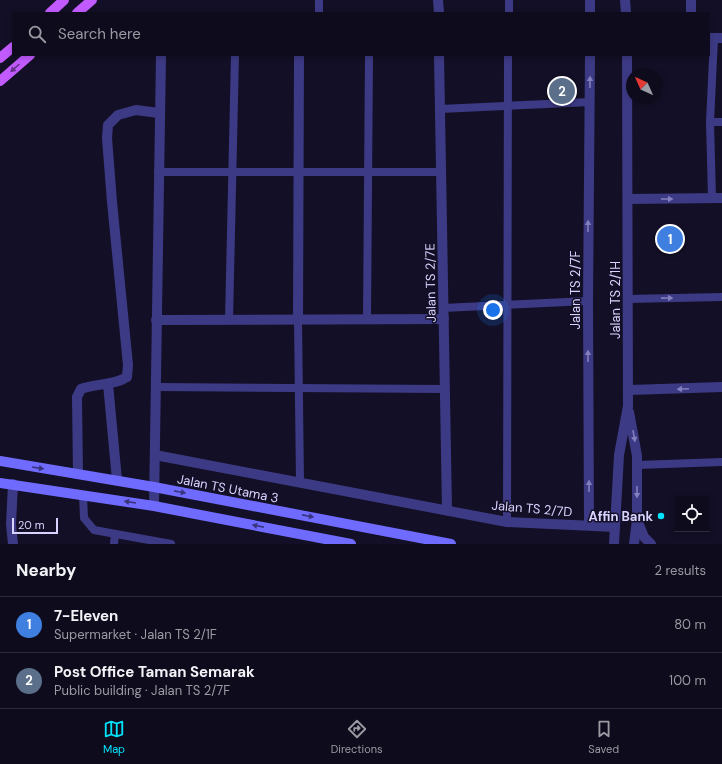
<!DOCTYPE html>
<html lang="en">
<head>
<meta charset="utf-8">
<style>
  body { margin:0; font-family:"DM Sans",sans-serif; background:#1c1929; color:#f1f3f6 }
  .controls { position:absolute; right:12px; bottom:12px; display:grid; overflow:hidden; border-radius:0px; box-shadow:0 2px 6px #0003 }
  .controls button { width:36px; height:36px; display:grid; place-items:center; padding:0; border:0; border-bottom:1px solid #2e2b3b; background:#0e0b1c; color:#f1f3f6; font:20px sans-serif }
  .compass { position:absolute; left:626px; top:68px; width:36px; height:36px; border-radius:50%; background:#0e0b1c; box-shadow:0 2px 6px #0003; rotate:315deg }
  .scale { position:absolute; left:12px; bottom:10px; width:46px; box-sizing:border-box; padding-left:4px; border:2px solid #d9d4ff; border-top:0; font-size:11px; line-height:14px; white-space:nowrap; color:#d9d4ff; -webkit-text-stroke:3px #130f26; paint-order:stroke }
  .you { position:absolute; left:493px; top:310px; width:14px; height:14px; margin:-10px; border:3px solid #fff; border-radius:50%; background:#1a73e8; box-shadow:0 0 0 6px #1a73e833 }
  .badge { display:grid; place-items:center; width:26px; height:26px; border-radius:50%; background:#00e5ff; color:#fff; font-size:13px; font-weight:700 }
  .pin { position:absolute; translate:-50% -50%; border:2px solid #fff; box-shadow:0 1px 4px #0006 }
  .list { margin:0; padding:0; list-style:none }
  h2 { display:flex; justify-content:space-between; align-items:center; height:52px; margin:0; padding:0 16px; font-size:17px }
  h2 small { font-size:13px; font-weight:400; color:#9b9ba3 }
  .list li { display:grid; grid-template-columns:26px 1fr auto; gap:12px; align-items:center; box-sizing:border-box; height:56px; padding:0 16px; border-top:1px solid #2e2b3b }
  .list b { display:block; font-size:15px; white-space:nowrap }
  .list p { margin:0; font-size:13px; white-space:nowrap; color:#9b9ba3 }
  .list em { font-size:13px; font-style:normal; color:#9b9ba3 }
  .icon { flex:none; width:22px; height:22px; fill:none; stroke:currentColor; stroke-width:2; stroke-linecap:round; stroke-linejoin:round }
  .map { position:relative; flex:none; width:722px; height:544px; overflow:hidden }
  .search { position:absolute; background:#0e0b1c; box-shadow:0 2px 6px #0003; left:12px; right:12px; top:12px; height:44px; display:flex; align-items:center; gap:10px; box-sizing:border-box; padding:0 14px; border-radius:0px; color:#9b9ba3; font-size:15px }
  .sheet { height:164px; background:#0e0b1c }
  nav { display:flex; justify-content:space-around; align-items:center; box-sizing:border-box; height:56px; border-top:1px solid #2e2b3b; background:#0e0b1c; font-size:11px; color:#9b9ba3 }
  nav a { display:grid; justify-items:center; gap:2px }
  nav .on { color:#00e5ff }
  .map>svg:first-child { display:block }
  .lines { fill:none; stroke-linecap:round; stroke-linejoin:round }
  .lane { stroke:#3d3a85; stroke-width:8 }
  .street { stroke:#3d3a85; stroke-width:10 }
  .secondary { stroke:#6f6bff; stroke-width:10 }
  .primary { stroke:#c25bff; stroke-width:10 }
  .oneway { fill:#623188 }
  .oneway2 { fill:#837fbc }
  .oneway3 { fill:#38347d }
  .poi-dot { fill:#00e5ff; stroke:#130f26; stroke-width:1.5 }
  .labels { text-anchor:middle; stroke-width:3; stroke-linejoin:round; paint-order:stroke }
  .street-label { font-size:13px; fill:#d9d4ff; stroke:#130f26 }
  .poi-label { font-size:13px; font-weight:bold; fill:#d9d4ff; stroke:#130f26; text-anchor:end }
</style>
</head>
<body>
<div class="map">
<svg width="722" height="544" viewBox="0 0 722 544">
  <rect width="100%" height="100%" fill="#130f26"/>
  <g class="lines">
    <!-- lane -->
    <g class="lane">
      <polyline points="319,13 319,0"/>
      <polyline points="509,13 509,0"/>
      <polyline points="440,109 590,102"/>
      <polyline points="710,122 722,122"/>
      <polyline points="158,172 441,172"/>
      <polyline points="712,198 710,122 714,38"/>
      <polyline points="628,299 722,297"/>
      <polyline points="443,308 588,301"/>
      <polyline points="367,319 369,55"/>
      <polyline points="229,320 235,55"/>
      <polyline points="298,320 300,482"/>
      <polyline points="155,387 445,389"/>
      <polyline points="637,465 722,462"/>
      <polyline points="83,495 84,518 94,530 171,544"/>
      <polyline points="507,522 508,55"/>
      <polyline points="114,544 115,534"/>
    </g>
    <!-- street -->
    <g class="street">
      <polyline points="438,0 439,13"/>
      <polyline points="625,0 626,13"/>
      <polyline points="691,0 691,13"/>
      <polyline points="590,13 590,0"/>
      <polyline points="709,38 722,38"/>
      <polyline points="439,55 447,510"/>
      <polyline points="628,199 722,198"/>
      <polyline points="156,320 444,319"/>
      <polyline points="298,320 299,55"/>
      <polyline points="108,384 117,480"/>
      <polyline points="629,390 722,387"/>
      <polyline points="629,412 637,456 637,520 634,544"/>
      <polyline points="155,455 507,522 615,527"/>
      <path d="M78,474L77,397L81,389C96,383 113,386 127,377L128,365L112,202L107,138L108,125L118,115L136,110L159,113"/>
      <polyline points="154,506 161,55"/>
      <polyline points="638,522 644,537 651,544"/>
      <polyline points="589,525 588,301 590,55"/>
      <polyline points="13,544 11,524 13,484"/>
      <polyline points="614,544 619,455 628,406 627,55"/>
    </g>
    <!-- secondary -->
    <g class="secondary">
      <polyline points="0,461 154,487 451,544"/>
      <polyline points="0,483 154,506 351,544"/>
    </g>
    <!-- primary -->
    <g class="primary">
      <polyline points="50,13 64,0"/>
      <polyline points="77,13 92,0"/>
      <polyline points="0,58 13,47"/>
      <polyline points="0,81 30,55"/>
    </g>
  </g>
  <!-- one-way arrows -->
  <defs><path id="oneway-solid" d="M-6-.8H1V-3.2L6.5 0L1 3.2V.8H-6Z"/></defs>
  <use class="oneway" href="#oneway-solid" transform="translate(15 68) rotate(138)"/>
  <g class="oneway2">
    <use href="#oneway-solid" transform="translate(590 82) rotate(-90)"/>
    <use href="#oneway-solid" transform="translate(667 199)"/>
    <use href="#oneway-solid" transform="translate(588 226) rotate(-89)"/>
    <use href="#oneway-solid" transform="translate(667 298) rotate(-1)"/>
    <use href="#oneway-solid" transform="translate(588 356) rotate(-90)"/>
    <use href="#oneway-solid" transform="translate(683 389) rotate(178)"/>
    <use href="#oneway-solid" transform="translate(634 436) rotate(80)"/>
    <use href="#oneway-solid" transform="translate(589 486) rotate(-90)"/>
    <use href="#oneway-solid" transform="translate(637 492) rotate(90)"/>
  </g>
  <g class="oneway3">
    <use href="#oneway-solid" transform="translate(38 468) rotate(9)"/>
    <use href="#oneway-solid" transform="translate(180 492) rotate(11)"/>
    <use href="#oneway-solid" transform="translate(130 502) rotate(-171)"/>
    <use href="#oneway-solid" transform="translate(308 516) rotate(11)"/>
    <use href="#oneway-solid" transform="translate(258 526) rotate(-169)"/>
  </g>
  <!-- markers -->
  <circle class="poi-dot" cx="661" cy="516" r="4"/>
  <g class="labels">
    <!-- street labels -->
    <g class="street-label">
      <text transform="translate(430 283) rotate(-91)" y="5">Jalan TS 2/7E</text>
      <text transform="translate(575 290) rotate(-90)" y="5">Jalan TS 2/7F</text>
      <text transform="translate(615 300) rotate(-90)" y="5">Jalan TS 2/1H</text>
      <text transform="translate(228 488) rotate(11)" y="5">Jalan TS Utama 3</text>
      <text transform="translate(532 508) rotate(5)" y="5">Jalan TS 2/7D</text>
    </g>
    <!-- poi labels -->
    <g class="poi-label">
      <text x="653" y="521">Affin Bank</text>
    </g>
  </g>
</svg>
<div class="controls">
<button><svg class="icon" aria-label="locate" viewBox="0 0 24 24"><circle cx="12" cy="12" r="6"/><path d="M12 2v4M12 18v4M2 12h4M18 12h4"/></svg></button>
</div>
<svg class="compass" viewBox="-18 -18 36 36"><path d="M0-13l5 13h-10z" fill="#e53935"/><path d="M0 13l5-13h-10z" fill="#9b9ba3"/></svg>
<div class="scale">20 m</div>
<div class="you"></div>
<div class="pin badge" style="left:670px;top:239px;background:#3f7fe0">1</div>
<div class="pin badge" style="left:562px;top:91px;background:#5c6f8a">2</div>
<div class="search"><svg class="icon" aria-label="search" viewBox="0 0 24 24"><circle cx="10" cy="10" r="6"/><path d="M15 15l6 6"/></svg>Search here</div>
</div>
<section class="sheet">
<h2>Nearby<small>2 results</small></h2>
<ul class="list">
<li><span class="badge" style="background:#3f7fe0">1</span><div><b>7-Eleven</b><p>Supermarket · Jalan TS 2/1F</p></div><em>80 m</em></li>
<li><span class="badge" style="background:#5c6f8a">2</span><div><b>Post Office Taman Semarak</b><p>Public building · Jalan TS 2/7F</p></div><em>100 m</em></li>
</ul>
</section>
<nav>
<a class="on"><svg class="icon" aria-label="map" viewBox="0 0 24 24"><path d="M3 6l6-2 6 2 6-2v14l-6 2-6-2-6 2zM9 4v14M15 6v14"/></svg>Map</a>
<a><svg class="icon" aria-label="directions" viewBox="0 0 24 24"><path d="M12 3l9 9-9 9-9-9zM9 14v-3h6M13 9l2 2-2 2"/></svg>Directions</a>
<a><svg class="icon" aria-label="saved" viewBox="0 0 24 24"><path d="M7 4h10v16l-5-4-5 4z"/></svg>Saved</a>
</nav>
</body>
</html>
